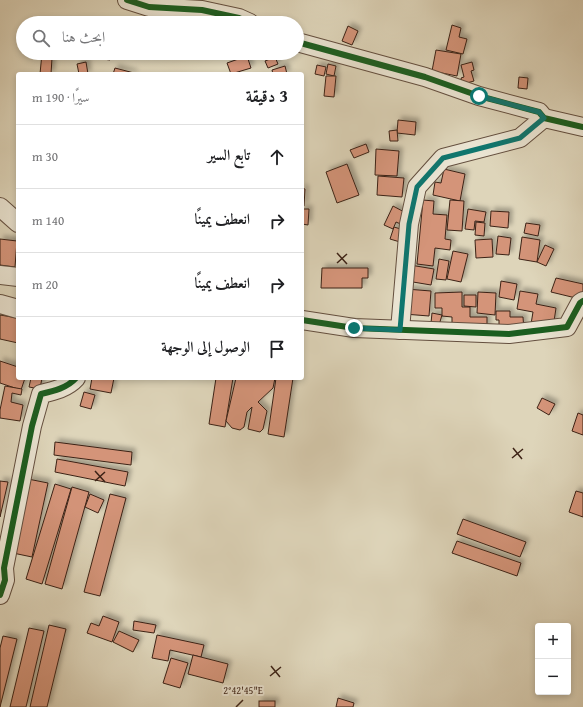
<!DOCTYPE html>
<html lang="ar">
<head>
<meta charset="utf-8">
<style>
  body { margin:0; font-family:"Gentium Book Plus",Amiri,serif; background:#f2f2f2; color:#202124; direction:rtl }
  .controls { position:absolute; right:12px; bottom:12px; display:grid; overflow:hidden; border-radius:4px; box-shadow:0 2px 6px #0003 }
  .controls button { width:36px; height:36px; display:grid; place-items:center; padding:0; border:0; border-bottom:1px solid #e0e0e0; background:#fff; color:#202124; font:20px sans-serif }
  .stop { position:absolute; width:12px; height:12px; margin:-9px; border:3px solid #0f766e; border-radius:50%; background:#fff }
  .stop.end { background:#0f766e; border-color:#fff; box-shadow:0 1px 4px #0008 }
  .list { margin:0; padding:0; list-style:none }
  h2 { display:flex; justify-content:space-between; align-items:center; height:52px; margin:0; padding:0 16px; font-size:17px }
  h2 small { font-size:13px; font-weight:400; color:#757577 }
  .list li { display:grid; grid-template-columns:26px 1fr auto; gap:12px; align-items:center; box-sizing:border-box; height:64px; padding:0 16px; border-top:1px solid #e0e0e0 }
  .list b { display:block; font-size:15px; white-space:nowrap }
  .list em { font-size:13px; font-style:normal; color:#757577 }
  .icon { flex:none; width:22px; height:22px; fill:none; stroke:currentColor; stroke-width:2; stroke-linecap:round; stroke-linejoin:round }
  .map { position:relative; flex:none; width:583px; height:707px; overflow:hidden; direction:ltr }
  .search { position:absolute; background:#fff; box-shadow:0 2px 6px #0003; left:16px; top:16px; width:288px; height:44px; display:flex; align-items:center; gap:10px; box-sizing:border-box; padding:0 14px; border-radius:22px; color:#757577; font-size:15px }
  .panel { position:absolute; background:#fff; box-shadow:0 2px 6px #0003; left:16px; top:72px; width:288px; height:308px; border-radius:4px; direction:rtl }
  .map>svg:first-child { display:block }
  .building { fill:#d49479; stroke:#3c2216; filter:url(#shadow) }
  .lines { fill:none; stroke-linecap:round; stroke-linejoin:round }
  .minor-casing { stroke:#644f3f; stroke-width:20 }
  .minor { stroke:#eae4d2; stroke-width:18 }
  .cycleway-casing { stroke:#eae4d2; stroke-width:8 }
  .cycleway { stroke:#1b5e20; stroke-width:6 }
  .route { stroke:#0f766e; stroke-width:5 }
  .ticks { fill:none; stroke:#3c2216; stroke-width:1.5 }
  .ticks-label { font-size:10px; text-anchor:middle; fill:#3c2216; stroke:#eae4d2; stroke-width:4; stroke-linejoin:round; paint-order:stroke }
</style>
</head>
<body>
<div class="map">
<svg width="583" height="707" viewBox="0 0 583 707">
  <defs>
    <filter id="shadow"><feDropShadow dx="3.5" dy="-3.5" stdDeviation="2" flood-color="#0004"/></filter>
  </defs>
  <rect width="100%" height="100%" fill="#ded5ba"/>
  <filter id="stains"><feTurbulence type="fractalNoise" baseFrequency=".005" numOctaves="4"/><feColorMatrix values="0 0 0 0 .2 0 0 0 0 .09 0 0 0 0 .02 0 0 0 .5 -.17"/></filter>
  <radialGradient id="worn" r=".72"><stop offset=".6" stop-color="#630" stop-opacity="0"/><stop offset="1" stop-color="#630" stop-opacity=".3"/></radialGradient>
  <!-- building -->
  <g class="building">
    <polygon points="452,25 461,28 459,37 467,39 463,54 446,50"/>
    <polygon points="348,26 358,31 352,45 342,41"/>
    <polygon points="436,50 461,54 457,76 432,71"/>
    <polygon points="42,53 58,53 57,58 52,58 51,74 40,74"/>
    <polygon points="103,53 110,53 110,60 103,59"/>
    <polygon points="247,56 251,68 231,74 227,63"/>
    <polygon points="275,57 278,64 268,68 265,61"/>
    <polygon points="86,62 88,74 79,74 77,64"/>
    <polygon points="472,62 474,70 471,71 474,81 463,84 461,78 464,77 461,65"/>
    <polygon points="328,64 336,66 334,76 326,74"/>
    <polygon points="317,65 326,67 324,76 315,74"/>
    <polygon points="285,66 287,74 273,74 272,70"/>
    <polygon points="115,68 134,73 134,74 113,74"/>
    <polygon points="326,76 336,76 334,97 324,96"/>
    <polygon points="519,77 528,78 527,89 518,88"/>
    <polygon points="398,120 416,122 415,135 397,133"/>
    <polygon points="397,130 398,141 390,141 389,131"/>
    <polygon points="366,144 369,152 354,158 350,150"/>
    <polygon points="376,149 399,151 397,176 375,175"/>
    <polygon points="347,164 359,195 337,203 326,172"/>
    <polygon points="444,169 465,174 460,201 433,195 435,182 441,183"/>
    <polygon points="378,176 404,178 402,197 377,195"/>
    <polygon points="302,188 305,189 304,206 302,205"/>
    <polygon points="423,200 434,201 433,214 447,215 445,239 451,240 450,250 435,248 433,266 417,264"/>
    <polygon points="450,200 464,201 462,231 447,230"/>
    <polygon points="393,206 408,214 403,225 396,222 393,229 384,225"/>
    <polygon points="302,209 309,209 308,225 302,224"/>
    <polygon points="468,209 486,212 484,222 475,221 474,230 465,229"/>
    <polygon points="491,211 509,212 508,228 490,226"/>
    <polygon points="476,222 485,223 484,236 475,235"/>
    <polygon points="526,223 540,225 538,236 524,233"/>
    <polygon points="394,227 404,230 400,242 390,239"/>
    <polygon points="498,236 511,238 509,255 496,254"/>
    <polygon points="522,237 540,240 537,262 519,259"/>
    <polygon points="0,239 17,241 15,267 0,265"/>
    <polygon points="492,239 493,257 476,258 475,240"/>
    <polygon points="545,245 554,249 546,266 537,262"/>
    <polygon points="453,251 468,254 461,282 447,279"/>
    <polygon points="439,259 449,261 446,280 436,279"/>
    <polygon points="410,265 434,269 431,285 407,281"/>
    <polygon points="322,268 368,268 368,278 362,278 362,288 321,288"/>
    <polygon points="556,278 583,284 583,294 580,299 551,292"/>
    <polygon points="501,281 517,284 514,300 499,297"/>
    <polygon points="406,289 431,291 429,316 404,314"/>
    <polygon points="520,291 538,294 536,304 556,308 553,328 531,324 533,312 517,309"/>
    <polygon points="462,292 462,307 470,307 470,317 487,317 487,330 452,330 452,317 442,316 442,308 435,308 435,293"/>
    <polygon points="478,292 496,293 495,315 477,313"/>
    <polygon points="464,295 476,295 476,307 464,306"/>
    <polygon points="496,311 510,311 510,317 523,317 524,331 499,331 499,320 496,320"/>
    <polygon points="432,313 442,315 439,325 431,323"/>
    <polygon points="0,315 18,318 18,343 0,339"/>
    <polygon points="0,361 18,367 18,378 25,378 21,390 0,383"/>
    <polygon points="31,378 42,378 40,389 29,387"/>
    <polygon points="92,378 114,378 111,393 90,389"/>
    <polygon points="216,378 233,378 225,427 209,424"/>
    <polygon points="236,378 275,378 273,388 258,402 267,411 263,429 260,432 248,429 252,407 247,412 244,427 240,430 232,428 226,421"/>
    <polygon points="276,378 293,378 284,437 268,434"/>
    <polygon points="5,386 22,389 21,395 12,393 11,402 23,405 20,421 0,418 0,410"/>
    <polygon points="84,392 95,395 91,409 80,406"/>
    <polygon points="542,398 555,404 549,415 537,408"/>
    <polygon points="578,413 583,415 583,435 572,431"/>
    <polygon points="55,442 132,452 131,465 54,455"/>
    <polygon points="57,459 128,472 125,486 55,472"/>
    <polygon points="28,479 48,483 32,557 13,553"/>
    <polygon points="0,481 8,482 0,517"/>
    <polygon points="55,484 71,489 42,584 26,579"/>
    <polygon points="72,487 89,492 62,589 45,584"/>
    <polygon points="576,491 583,493 583,517 569,512"/>
    <polygon points="90,494 104,500 98,513 85,507"/>
    <polygon points="110,494 126,498 100,596 84,592"/>
    <polygon points="463,519 526,542 520,557 457,534"/>
    <polygon points="457,541 521,563 517,576 452,553"/>
    <polygon points="103,616 119,622 112,642 87,633 91,623 99,626"/>
    <polygon points="134,621 156,625 154,633 133,630"/>
    <polygon points="49,625 66,629 47,707 30,707"/>
    <polygon points="29,628 44,631 26,707 10,707"/>
    <polygon points="119,631 139,640 133,652 113,642"/>
    <polygon points="157,635 204,645 201,657 170,650 168,661 152,658"/>
    <polygon points="3,636 17,639 0,707 0,648"/>
    <polygon points="193,655 228,664 223,683 188,674"/>
    <polygon points="171,658 188,663 180,688 163,683"/>
    <polygon points="338,698 354,703 353,707 336,707"/>
    <rect x="259" y="701" width="16" height="6"/>
  </g>
  <g class="lines">
    <!-- minor casing -->
    <g class="minor-casing">
      <g id="minor">
        <polyline points="127,0 149,7 202,10 239,18 250,23"/>
        <polyline points="297,42 425,77 479,96 539,112 544,118 583,127"/>
        <polyline points="0,207 18,223"/>
        <polyline points="0,275 18,277"/>
        <polyline points="0,304 18,309"/>
        <polyline points="302,320 354,328 509,334 567,327 580,303 583,301"/>
        <polyline points="400,330 409,224 417,187 443,158 520,138 544,118"/>
        <path d="M0,595L5,580L4,568L32,426L41,394C54,391 67,388 76,378"/>
      </g>
    </g>
    <!-- minor -->
    <use href="#minor" class="minor"/>
    <!-- cycleway casing -->
    <g class="cycleway-casing">
      <g id="cycleway">
        <polyline points="127,0 149,7 202,10 239,18 250,23"/>
        <polyline points="297,42 425,77 479,96 539,112 544,118 583,127"/>
        <polyline points="302,320 354,328 509,334 567,327 580,303 583,301"/>
        <path d="M0,595L5,580L4,568L32,426L41,394C54,391 67,388 76,378"/>
      </g>
    </g>
    <!-- cycleway -->
    <use href="#cycleway" class="cycleway"/>
  </g>
  <g class="lines">
    <!-- route -->
    <polyline class="route" points="354,328 400,330 409,224 417,187 443,158 520,138 544,118 539,112 479,96"/>
  </g>
  <!-- ticks -->
  <path class="ticks" d="M337,253L347,264M337,263L347,254M513,448L522,459M512,458L523,449M95,471L105,482M95,481L105,472M271,666L280,677M270,676L281,667M236,707L243,700"/>
  <g class="ticks-label">
    <text x="243" y="694">2°42'45"E</text>
  </g>
  <rect width="100%" height="100%" filter="url(#stains)"/>
  <rect width="100%" height="100%" fill="url(#worn)"/>
</svg>
<div class="controls">
<button>+</button>
<button>−</button>
</div>
<div class="stop" style="left:479px;top:96px"></div>
<div class="stop end" style="left:354px;top:328px"></div>
<div class="search"><svg class="icon" aria-label="search" viewBox="0 0 24 24"><circle cx="10" cy="10" r="6"/><path d="M15 15l6 6"/></svg>ابحث هنا</div>
<section class="panel">
<h2>3 دقيقة<small>سيرًا · 190 m</small></h2>
<ul class="list">
<li><svg class="icon" aria-label="ahead" viewBox="0 0 24 24"><path d="M12 20V5M6 11l6-6 6 6"/></svg><div><b>تابع السير</b></div><em>30 m</em></li>
<li><svg class="icon" aria-label="right" viewBox="0 0 24 24"><path d="M7 20v-9h11M14 6l5 5-5 5"/></svg><div><b>انعطف يمينًا</b></div><em>140 m</em></li>
<li><svg class="icon" aria-label="right" viewBox="0 0 24 24"><path d="M7 20v-9h11M14 6l5 5-5 5"/></svg><div><b>انعطف يمينًا</b></div><em>20 m</em></li>
<li><svg class="icon" aria-label="arrive" viewBox="0 0 24 24"><path d="M6 21V4h12l-3 4 3 4H6"/></svg><div><b>الوصول إلى الوجهة</b></div></li>
</ul>
</section>
</div>
</body>
</html>
